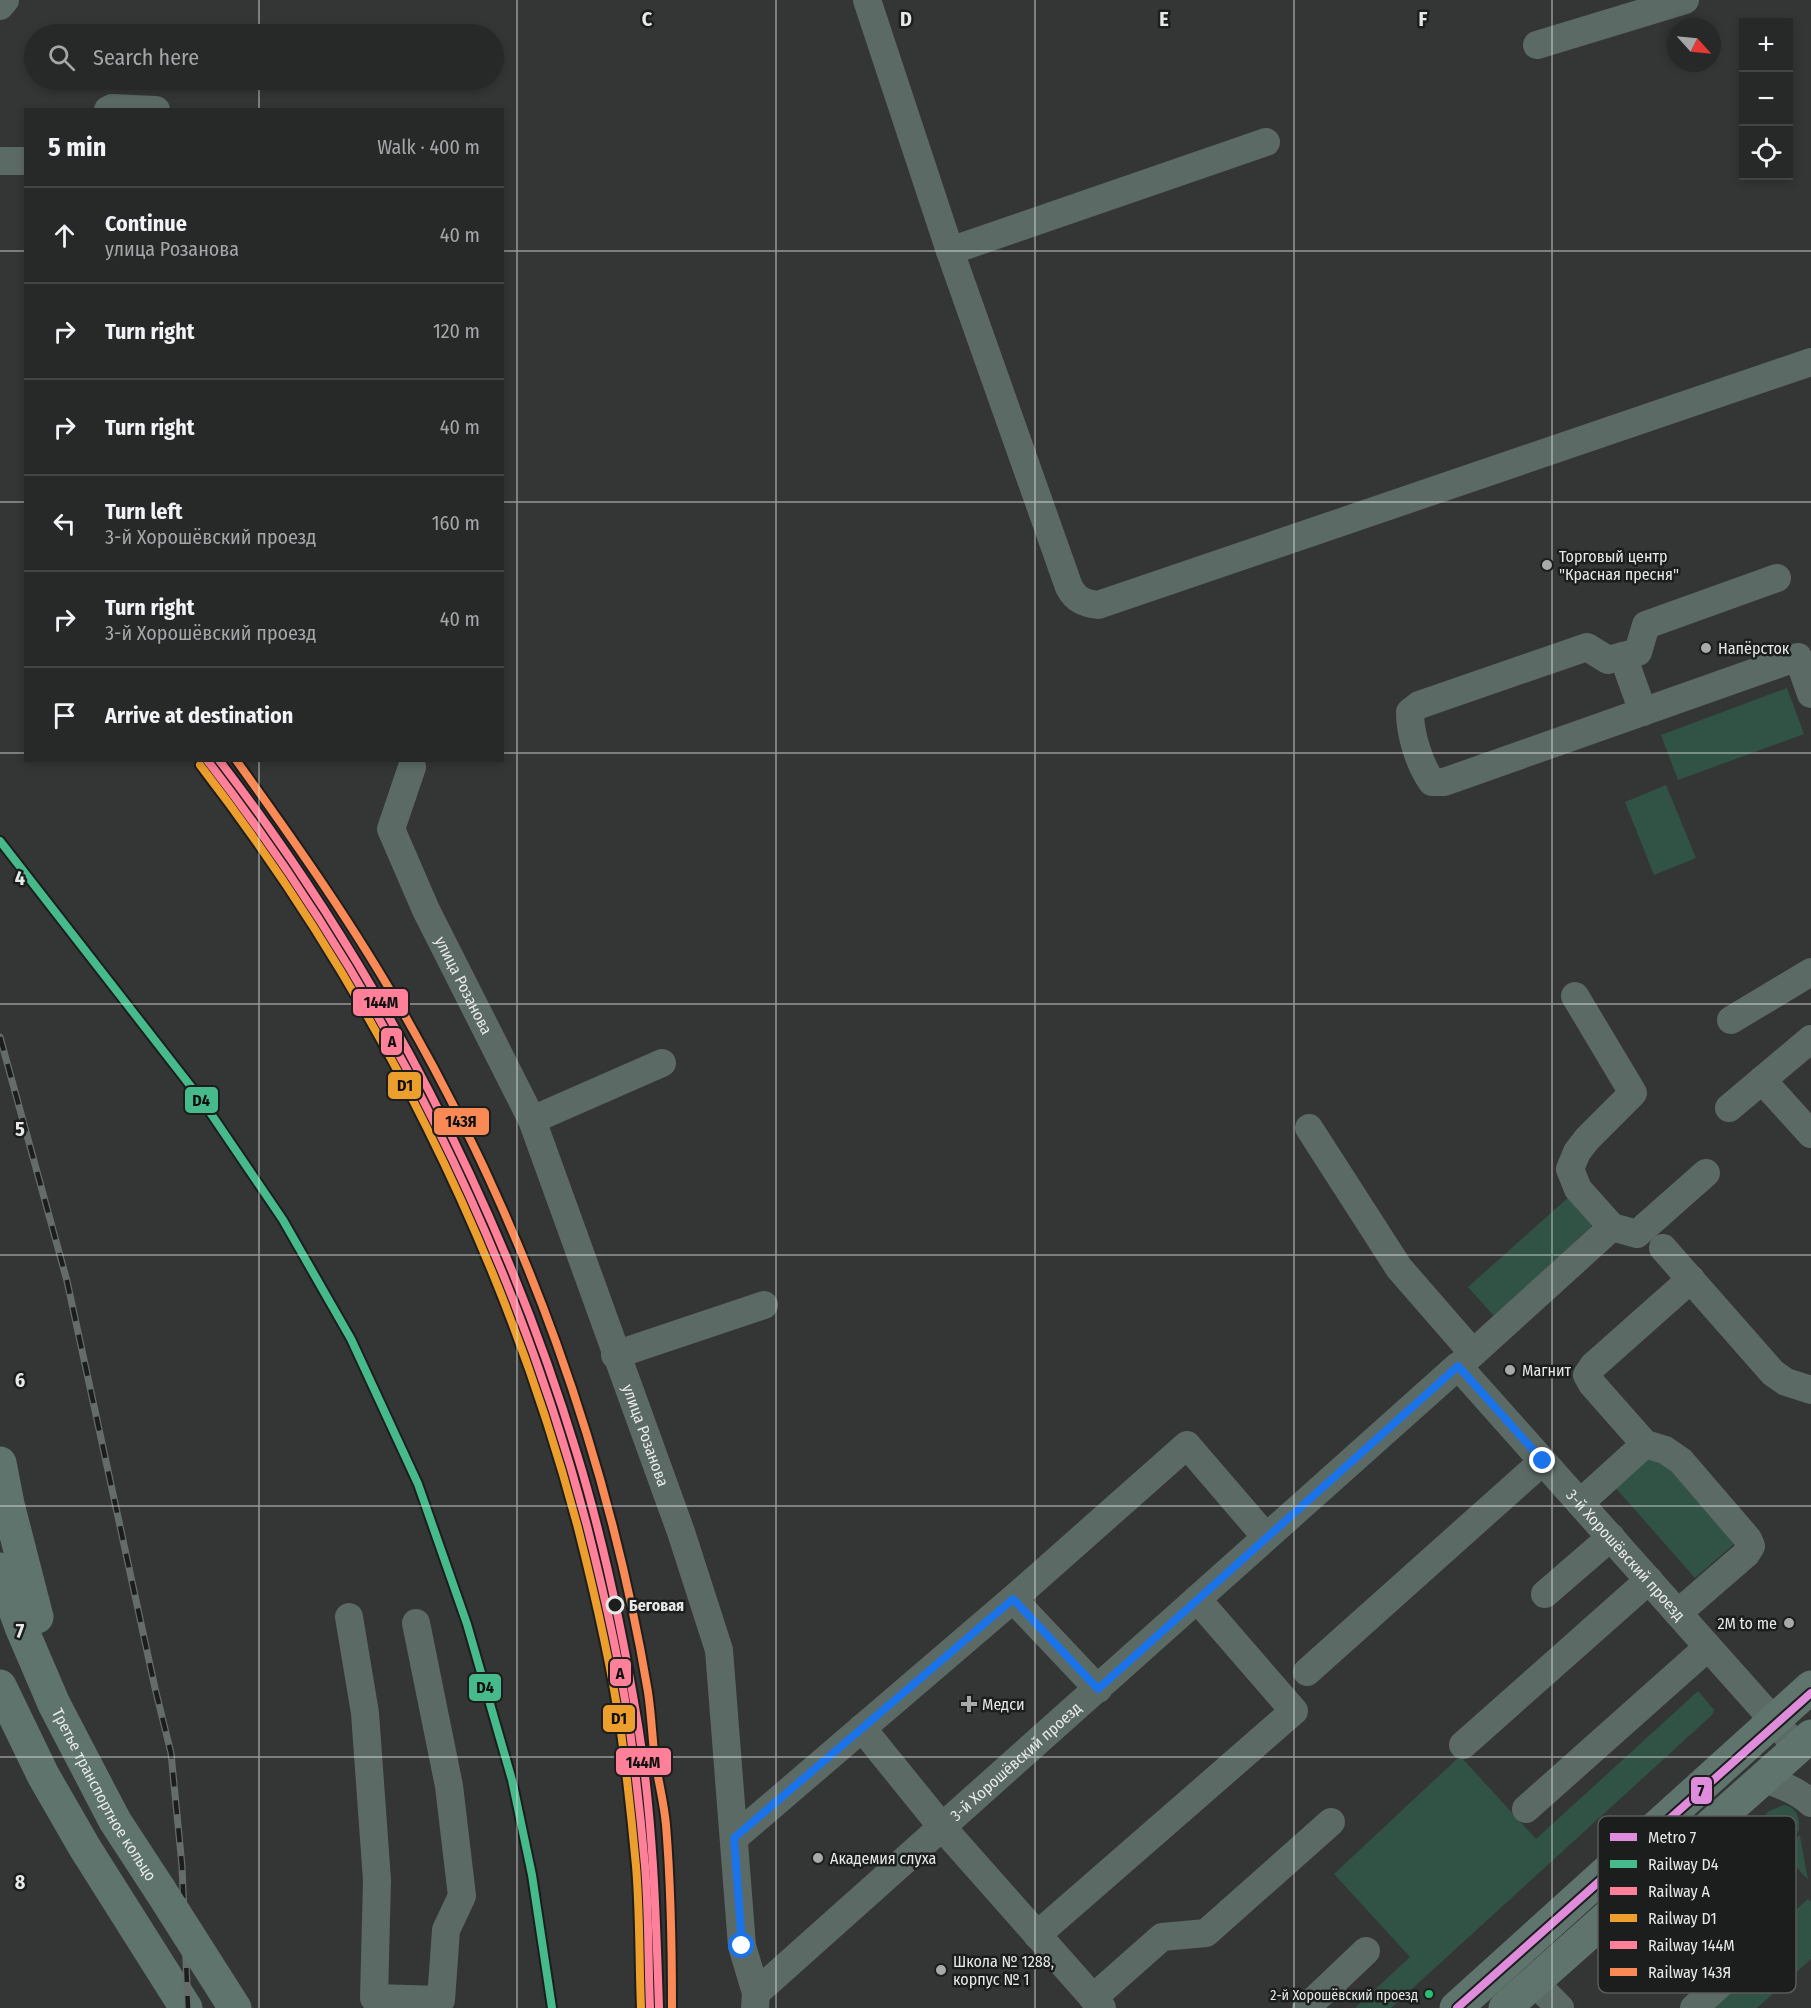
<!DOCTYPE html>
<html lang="en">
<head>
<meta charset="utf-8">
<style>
  body { margin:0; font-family:"Fira Sans Condensed",sans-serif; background:#333434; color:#f1f3f6 }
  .controls { position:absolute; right:18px; top:18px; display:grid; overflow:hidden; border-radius:0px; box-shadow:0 3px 9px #0003 }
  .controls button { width:54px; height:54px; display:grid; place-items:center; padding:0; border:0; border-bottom:2px solid #434445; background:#272828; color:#f1f3f6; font:30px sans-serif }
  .compass { position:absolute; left:1667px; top:18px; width:54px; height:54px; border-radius:50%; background:#272828; box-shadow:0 3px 9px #0003; rotate:117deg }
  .stop { position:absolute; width:18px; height:18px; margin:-14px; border:4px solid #1a73e8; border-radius:50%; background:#fff }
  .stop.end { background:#1a73e8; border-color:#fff; box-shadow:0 2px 6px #0008 }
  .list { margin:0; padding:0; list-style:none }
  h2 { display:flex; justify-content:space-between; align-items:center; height:78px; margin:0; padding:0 24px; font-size:26px }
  h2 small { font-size:20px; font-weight:400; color:#a4a6a8 }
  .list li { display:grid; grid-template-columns:39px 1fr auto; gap:18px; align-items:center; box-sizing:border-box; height:96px; padding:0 24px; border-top:2px solid #434445 }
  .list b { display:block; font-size:22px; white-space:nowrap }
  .list p { margin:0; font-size:20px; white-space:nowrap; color:#a4a6a8 }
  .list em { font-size:20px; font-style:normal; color:#a4a6a8 }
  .icon { flex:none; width:33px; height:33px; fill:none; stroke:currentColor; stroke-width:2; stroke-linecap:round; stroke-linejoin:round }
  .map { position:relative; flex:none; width:1811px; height:2008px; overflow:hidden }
  .search { position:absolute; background:#272828; box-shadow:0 3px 9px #0003; left:24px; top:24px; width:480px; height:66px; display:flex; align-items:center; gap:15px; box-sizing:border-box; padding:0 21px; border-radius:33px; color:#a4a6a8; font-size:22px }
  .panel { position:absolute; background:#272828; box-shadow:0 3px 9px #0003; left:24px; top:108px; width:480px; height:654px; border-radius:0px }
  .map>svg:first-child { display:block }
  .green { fill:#305345 }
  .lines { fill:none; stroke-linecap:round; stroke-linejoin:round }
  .minor { stroke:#5c6a65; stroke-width:28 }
  .major { stroke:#5e746c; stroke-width:33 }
  .rail-casing { stroke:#646d6a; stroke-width:7 }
  .rail { stroke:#1c1e1d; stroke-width:4.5; stroke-dasharray:14; stroke-linecap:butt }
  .major-bridge { stroke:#5e746c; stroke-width:33 }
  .rail-1-casing { stroke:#1c1e1d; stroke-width:12 }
  .rail-2-casing { stroke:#1c1e1d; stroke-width:12 }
  .rail-3-casing { stroke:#1c1e1d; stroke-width:12 }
  .rail-4-casing { stroke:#1c1e1d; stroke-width:12 }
  .rail-5-casing { stroke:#1c1e1d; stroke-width:12 }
  .rail-1 { stroke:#47ba8c; stroke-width:8 }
  .rail-2 { stroke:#ff8099; stroke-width:8 }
  .rail-3 { stroke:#ed9f2d; stroke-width:8 }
  .rail-4 { stroke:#ff8098; stroke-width:8 }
  .rail-5 { stroke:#f98a56; stroke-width:8 }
  .metro-1-casing { stroke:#1c1e1d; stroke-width:12 }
  .metro-1 { stroke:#e08cdc; stroke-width:8 }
  .route { stroke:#1a73e8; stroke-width:8 }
  .grid { fill:none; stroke:#e6e9e8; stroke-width:1.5; stroke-opacity:0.55 }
  .poi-dot { fill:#a8aaa9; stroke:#1c1e1d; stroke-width:2 }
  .stop-dot { fill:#1c1e1d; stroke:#e6e9e8; stroke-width:3 }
  .bus-dot { fill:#26c172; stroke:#1c1e1d; stroke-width:2 }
  .labels { text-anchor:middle; stroke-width:5; stroke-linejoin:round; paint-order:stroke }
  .bus-label { font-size:14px; fill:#e6e9e8; stroke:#1c1e1d; text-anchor:end }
  .poi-label { font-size:16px; fill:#e6e9e8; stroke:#1c1e1d; text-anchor:start }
  .street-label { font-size:16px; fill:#e6e9e8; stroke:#1c1e1d }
  .stop-label { font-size:16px; font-weight:bold; fill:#e6e9e8; stroke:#1c1e1d; text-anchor:start }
  .key { fill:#1c1e1d; stroke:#595b5a; stroke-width:1.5 }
  .key-label { font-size:16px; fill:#e6e9e8 }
  .grid-label { font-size:20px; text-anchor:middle; font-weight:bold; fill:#e6e9e8; stroke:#1c1e1d; stroke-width:5; stroke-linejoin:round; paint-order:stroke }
  .line-badge { stroke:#1c1e1d; stroke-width:2 }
  .pale-badge-label { font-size:16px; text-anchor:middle; font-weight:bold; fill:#111 }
</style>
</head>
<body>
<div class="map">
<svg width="1811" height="2008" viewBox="0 0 1811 2008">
  <rect width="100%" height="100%" fill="#343635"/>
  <!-- green -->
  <g class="green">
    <polygon points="1787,688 1804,734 1678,780 1661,735"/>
    <polygon points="1666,785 1696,858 1654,875 1625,802"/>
    <polygon points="1570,1196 1592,1221 1591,1227 1494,1316 1468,1287"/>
    <polygon points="1647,1457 1664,1462 1735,1543 1695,1578 1614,1486"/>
    <polygon points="1698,1691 1714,1710 1712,1715 1391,2008 1355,2008 1410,1957 1334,1874 1460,1756 1536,1839"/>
    <path d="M1784,1805C1797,1807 1800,1818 1799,1830L1779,1847L1758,1822L1769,1811Z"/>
    <polygon points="1800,1835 1800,1836 1808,1880 1782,1851"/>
    <polygon points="1808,1899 1811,1902 1811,1959 1757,2008 1708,2008 1781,1923"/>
  </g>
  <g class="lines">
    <!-- minor -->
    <g class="minor">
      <path d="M867,0L950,251L1069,587C1076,600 1084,603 1098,605L1811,362"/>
      <polyline points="0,6 5,0"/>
      <polyline points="1537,45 1685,0"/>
      <polyline points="108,110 112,108 156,110"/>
      <polyline points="0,161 26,161"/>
      <polyline points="950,251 1266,142"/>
      <path d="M1623,656L1608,660L1587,647L1419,705L1410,712C1410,734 1419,764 1432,782H1444L1798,657L1811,694"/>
      <polyline points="1643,712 1623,656 1638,652 1646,625 1777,578"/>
      <path id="s1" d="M412,767L391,829L426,910L532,1120L681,1532L719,1650L742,1946L756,1993L755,2008"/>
      <polyline points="1575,996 1633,1093 1587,1139 1577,1152 1570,1169 1578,1189 1612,1227 1637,1234 1706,1173"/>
      <polyline points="1731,1020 1811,972"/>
      <polyline points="1762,1080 1811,1134"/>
      <polyline points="1729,1108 1811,1039"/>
      <polyline points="532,1120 662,1063"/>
      <polyline points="1309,1128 1399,1268 1473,1353"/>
      <polyline points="1663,1248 1773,1373 1786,1382 1811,1390"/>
      <polyline points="615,1355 764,1305"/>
      <polyline points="1460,1365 1612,1227"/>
      <polyline points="1645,1444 1665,1450 1681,1461 1748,1539 1751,1546 1746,1554 1678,1613"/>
      <polyline points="1580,1503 1645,1444 1592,1384 1587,1375 1593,1366 1691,1279"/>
      <polyline points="1545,1594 1611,1537"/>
      <polyline points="1013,1599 1098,1689"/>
      <polyline points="349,1617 365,1713 377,1880 374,1998 441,2000 446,1930 462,1896 449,1786 416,1623"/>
      <polyline points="1307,1672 1543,1461"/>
      <polyline points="862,1728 942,1827 1102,2008"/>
      <polyline points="1463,1745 1649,1580"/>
      <path d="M1765,1779C1781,1785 1798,1791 1811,1803"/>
      <polyline points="1526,1809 1708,1647"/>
      <polyline points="734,1838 1013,1599 1187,1445 1266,1537"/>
      <polyline points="1037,1935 1294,1711 1197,1599"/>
      <polyline points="1534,1982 1560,2008"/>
      <path id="s2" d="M756,1993L1458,1366L1798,1748"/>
      <polyline points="1093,1998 1162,1937 1206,1933 1331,1822"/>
      <polyline points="1306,2008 1366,1951"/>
      <polyline points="1694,2008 1777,1932"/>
    </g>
    <!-- major -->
    <g class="major">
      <polyline points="0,1463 8,1504 37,1617"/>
      <path id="s3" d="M0,1569L21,1627L54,1704L115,1821L160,1890"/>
      <polyline points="0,1686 43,1775 85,1848 186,2008"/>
      <polyline points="1456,2008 1811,1687"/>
      <polyline points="1505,2008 1811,1736"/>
    </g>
    <!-- rail casing -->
    <g class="rail-casing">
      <polyline id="rail" points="0,1037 67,1281 155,1688 171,1753 182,1866 188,2008"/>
    </g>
    <!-- rail -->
    <use href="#rail" class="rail"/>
    <!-- major-bridge -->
    <polyline class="major-bridge" points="160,1890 235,2008"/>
    <!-- rail-1 casing -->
    <g class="rail-1-casing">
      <polyline id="rail-1" points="0,841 203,1102 283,1220 351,1339 418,1484 467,1624 512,1780 532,1875 552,2008"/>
    </g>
    <!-- rail-2 casing -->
    <g class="rail-2-casing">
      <path id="rail-2" d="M207,760C382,987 514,1249 587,1526C604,1593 620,1662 630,1731C636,1776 641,1821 645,1866C649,1913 648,1961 650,2008"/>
    </g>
    <!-- rail-3 casing -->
    <g class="rail-3-casing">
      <path id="rail-3" d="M200,765C374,991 505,1252 578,1528C595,1595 611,1664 621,1732C627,1777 632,1822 636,1866C640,1913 639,1961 641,2008"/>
    </g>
    <!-- rail-4 casing -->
    <g class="rail-4-casing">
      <path id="rail-4" d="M219,760C377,966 502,1206 577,1454C604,1542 623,1634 638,1725C653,1818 656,1913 659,2008"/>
    </g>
    <!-- rail-5 casing -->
    <g class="rail-5-casing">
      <path id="rail-5" d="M236,760C295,842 354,926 404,1014C524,1223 608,1454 648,1692C651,1712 652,1732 654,1752C657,1777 664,1801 666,1825C671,1886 672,1947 672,2008"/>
    </g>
    <!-- rail-1 -->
    <use href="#rail-1" class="rail-1"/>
    <!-- rail-2 -->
    <use href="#rail-2" class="rail-2"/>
    <!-- rail-3 -->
    <use href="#rail-3" class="rail-3"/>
    <!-- rail-4 -->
    <use href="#rail-4" class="rail-4"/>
    <!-- rail-5 -->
    <use href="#rail-5" class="rail-5"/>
    <!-- metro-1 casing -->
    <g class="metro-1-casing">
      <polyline id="metro-1" points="1457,2008 1811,1693"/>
    </g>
    <!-- metro-1 -->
    <use href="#metro-1" class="metro-1"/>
  </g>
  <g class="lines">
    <!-- route -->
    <polyline class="route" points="742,1946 734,1838 1013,1599 1098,1689 1458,1366 1543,1461"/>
  </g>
  <!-- grid -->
  <path class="grid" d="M259,0V34M517,0V2008M776,0V2008M1035,0V2008M1294,0V2008M1552,0V2008M259,80V110M0,251H26M502,251H1811M0,502H26M502,502H1811M0,753H26M502,753H1811M259,760V2008M0,1004H1811M0,1255H1811M0,1506H1811M0,1757H1811"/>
  <!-- markers -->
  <g class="poi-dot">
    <circle cx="1547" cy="565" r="6"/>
    <circle cx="1706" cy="648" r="6"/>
    <circle cx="1510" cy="1370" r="6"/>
    <circle cx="1789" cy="1623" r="6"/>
    <path d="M966 1695h6v6h6v6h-6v6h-6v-6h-6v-6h6z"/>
    <circle cx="818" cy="1858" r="6"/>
    <circle cx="941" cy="1970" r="6"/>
  </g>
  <circle class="stop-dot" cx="615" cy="1605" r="8"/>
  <circle class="bus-dot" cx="1429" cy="1994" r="5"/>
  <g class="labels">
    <!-- bus labels -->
    <g class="bus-label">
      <text x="1418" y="2000">2-й Хорошёвский проезд</text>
    </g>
    <!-- poi labels -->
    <g class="poi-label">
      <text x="1559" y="562">Торговый центр<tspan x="1559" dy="18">"Красная пресня"</tspan></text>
      <text x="1718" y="654">Напёрсток</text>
      <text x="1522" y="1376">Магнит</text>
      <text x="1777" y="1629" text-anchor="end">2M to me</text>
      <text x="982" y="1710">Медси</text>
      <text x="830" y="1864">Академия слуха</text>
      <text x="953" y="1967">Школа № 1288,<tspan x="953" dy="18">корпус № 1</tspan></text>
    </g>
    <!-- street labels -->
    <g class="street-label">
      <text dy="6" stroke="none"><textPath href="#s1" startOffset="238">улица Розанова</textPath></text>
      <text dy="6" stroke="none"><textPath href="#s1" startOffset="724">улица Розанова</textPath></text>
      <text dy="6" stroke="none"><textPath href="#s2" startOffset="1194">3-й Хорошёвский проезд</textPath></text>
      <text dy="6" stroke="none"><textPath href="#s2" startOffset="348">3-й Хорошёвский проезд</textPath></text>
      <text dy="6" stroke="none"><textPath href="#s3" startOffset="249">Третье транспортное кольцо</textPath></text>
    </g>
    <!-- stop labels -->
    <g class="stop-label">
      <text x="629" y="1611">Беговая</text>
    </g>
  </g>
  <!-- legend -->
  <rect x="1598" y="1816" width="198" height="177" rx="9" class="key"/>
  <rect x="1610" y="1833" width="27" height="8" fill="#e08cdc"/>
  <rect x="1610" y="1860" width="27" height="8" fill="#47ba8c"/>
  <rect x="1610" y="1887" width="27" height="8" fill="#ff8099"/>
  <rect x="1610" y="1914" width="27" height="8" fill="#ed9f2d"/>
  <rect x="1610" y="1941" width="27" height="8" fill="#ff8098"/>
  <rect x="1610" y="1968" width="27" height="8" fill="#f98a56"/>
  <g class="key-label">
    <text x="1648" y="1843">Metro 7</text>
    <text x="1648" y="1870">Railway D4</text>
    <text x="1648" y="1897">Railway A</text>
    <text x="1648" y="1924">Railway D1</text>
    <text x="1648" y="1951">Railway 144М</text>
    <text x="1648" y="1978">Railway 143Я</text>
  </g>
  <g class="grid-label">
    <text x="647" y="26">C</text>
    <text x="906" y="26">D</text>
    <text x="1164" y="26">E</text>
    <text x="1423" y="26">F</text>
    <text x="20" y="885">4</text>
    <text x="20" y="1136">5</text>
    <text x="20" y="1387">6</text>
    <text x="20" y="1638">7</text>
    <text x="20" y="1889">8</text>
  </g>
  <g class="line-badge">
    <rect x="352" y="988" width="57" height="29" rx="6" fill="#ff8098"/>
    <rect x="380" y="1027" width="23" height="29" rx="6" fill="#ff8099"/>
    <rect x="387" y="1071" width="35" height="29" rx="6" fill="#ed9f2d"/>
    <rect x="184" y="1086" width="35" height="28" rx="6" fill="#47ba8c"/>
    <rect x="433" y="1107" width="57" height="29" rx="6" fill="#f98a56"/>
    <rect x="609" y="1658" width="23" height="29" rx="6" fill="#ff8099"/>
    <rect x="468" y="1673" width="34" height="29" rx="6" fill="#47ba8c"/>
    <rect x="602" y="1704" width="34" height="29" rx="6" fill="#ed9f2d"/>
    <rect x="615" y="1747" width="57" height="29" rx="6" fill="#ff8098"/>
    <rect x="1690" y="1776" width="23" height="29" rx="6" fill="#e08cdc"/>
  </g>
  <g class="pale-badge-label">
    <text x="381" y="1008">144М</text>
    <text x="392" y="1047">A</text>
    <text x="405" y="1091">D1</text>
    <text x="201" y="1106">D4</text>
    <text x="461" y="1127">143Я</text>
    <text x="620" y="1679">A</text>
    <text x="485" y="1693">D4</text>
    <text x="619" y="1724">D1</text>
    <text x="643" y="1768">144М</text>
    <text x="1701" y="1796">7</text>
  </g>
</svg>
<div class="controls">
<button>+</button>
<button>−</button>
<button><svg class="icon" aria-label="locate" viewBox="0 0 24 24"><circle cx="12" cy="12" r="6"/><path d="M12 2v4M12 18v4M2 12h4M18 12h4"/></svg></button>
</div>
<svg class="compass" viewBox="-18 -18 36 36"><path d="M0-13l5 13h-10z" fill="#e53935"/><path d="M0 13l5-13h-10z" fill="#a4a6a8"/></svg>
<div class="stop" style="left:742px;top:1946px"></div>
<div class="stop end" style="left:1543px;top:1461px"></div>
<div class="search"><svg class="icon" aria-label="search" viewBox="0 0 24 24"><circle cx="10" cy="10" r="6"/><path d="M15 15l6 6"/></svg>Search here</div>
<section class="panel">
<h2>5 min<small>Walk · 400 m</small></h2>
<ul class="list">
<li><svg class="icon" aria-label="ahead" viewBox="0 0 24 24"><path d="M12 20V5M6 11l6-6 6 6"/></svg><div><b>Continue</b><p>улица Розанова</p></div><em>40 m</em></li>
<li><svg class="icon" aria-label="right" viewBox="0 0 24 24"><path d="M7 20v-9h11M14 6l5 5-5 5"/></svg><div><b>Turn right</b></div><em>120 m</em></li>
<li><svg class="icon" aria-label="right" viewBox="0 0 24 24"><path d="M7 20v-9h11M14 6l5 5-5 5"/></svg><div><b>Turn right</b></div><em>40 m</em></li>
<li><svg class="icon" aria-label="left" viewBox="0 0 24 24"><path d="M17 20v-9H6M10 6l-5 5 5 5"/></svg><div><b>Turn left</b><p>3-й Хорошёвский проезд</p></div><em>160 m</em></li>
<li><svg class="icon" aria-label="right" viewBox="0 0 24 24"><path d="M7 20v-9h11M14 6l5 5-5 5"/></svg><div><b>Turn right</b><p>3-й Хорошёвский проезд</p></div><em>40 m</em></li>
<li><svg class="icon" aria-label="arrive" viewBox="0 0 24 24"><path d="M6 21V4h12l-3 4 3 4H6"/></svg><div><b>Arrive at destination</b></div></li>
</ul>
</section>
</div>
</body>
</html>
